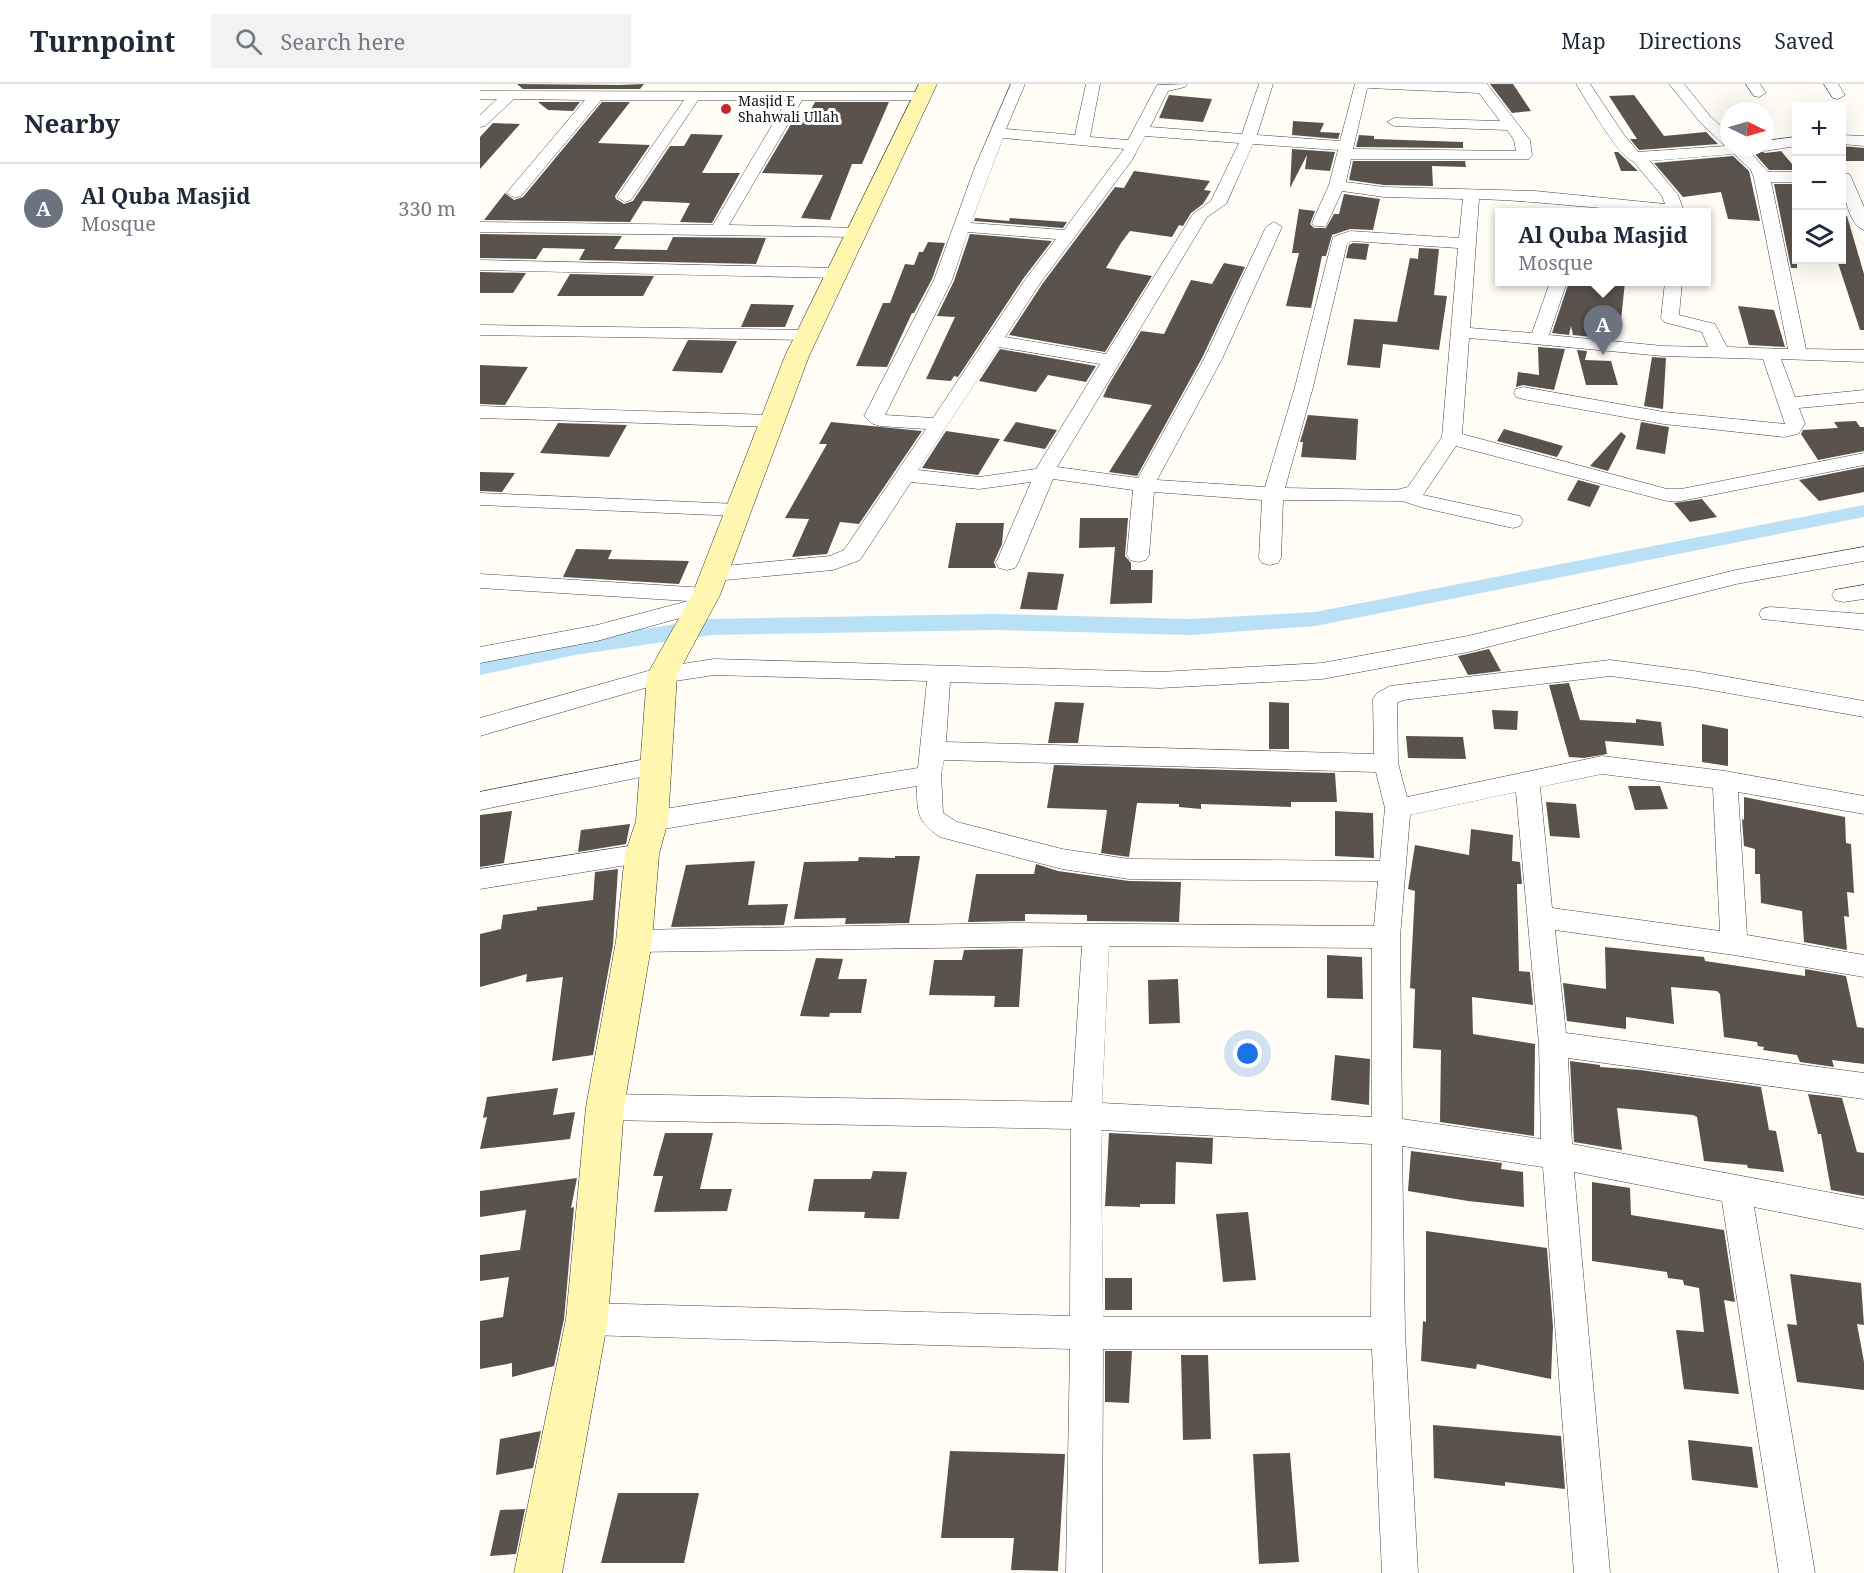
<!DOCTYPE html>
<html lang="en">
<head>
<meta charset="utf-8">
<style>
  body { margin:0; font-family:"Noto Serif",serif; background:#f2f2f3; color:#1f2937 }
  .controls { position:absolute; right:18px; top:18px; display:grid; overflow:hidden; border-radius:0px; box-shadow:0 6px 24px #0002 }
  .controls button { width:54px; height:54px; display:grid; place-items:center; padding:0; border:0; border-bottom:2px solid #e0e1e3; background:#fff; color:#1f2937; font:30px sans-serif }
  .compass { position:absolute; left:1240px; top:18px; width:54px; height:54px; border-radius:50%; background:#fff; box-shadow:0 6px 24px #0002; rotate:95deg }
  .you { position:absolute; left:768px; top:970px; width:21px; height:21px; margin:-15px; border:4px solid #fff; border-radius:50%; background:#1a73e8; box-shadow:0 0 0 9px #1a73e833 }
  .badge { display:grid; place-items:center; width:39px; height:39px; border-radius:50%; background:#b45309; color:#fff; font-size:20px; font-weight:700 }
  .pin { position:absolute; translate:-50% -50px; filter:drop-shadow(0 2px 3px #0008) }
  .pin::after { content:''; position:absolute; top:32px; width:21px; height:18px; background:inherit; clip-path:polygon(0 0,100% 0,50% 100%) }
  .popup { position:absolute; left:1015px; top:124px; width:216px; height:78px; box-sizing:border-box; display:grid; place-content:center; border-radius:0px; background:#fff; filter:drop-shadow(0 2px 4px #0005); font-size:20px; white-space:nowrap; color:#747a83 }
  .popup b { font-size:22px; color:#1f2937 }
  .popup::after { content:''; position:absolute; left:50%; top:100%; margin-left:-12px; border:12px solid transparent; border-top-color:#fff }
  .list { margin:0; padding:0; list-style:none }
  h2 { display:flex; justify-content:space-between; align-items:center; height:78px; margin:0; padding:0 24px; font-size:26px }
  h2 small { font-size:20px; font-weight:400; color:#747a83 }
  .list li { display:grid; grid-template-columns:39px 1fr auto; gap:18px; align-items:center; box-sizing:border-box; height:90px; padding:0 24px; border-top:2px solid #e0e1e3 }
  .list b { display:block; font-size:22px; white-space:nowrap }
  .list p { margin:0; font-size:20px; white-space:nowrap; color:#747a83 }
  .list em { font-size:20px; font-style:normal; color:#747a83 }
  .icon { flex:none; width:33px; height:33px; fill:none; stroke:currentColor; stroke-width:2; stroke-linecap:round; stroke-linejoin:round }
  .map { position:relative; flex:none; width:1384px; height:1489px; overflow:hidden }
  header { display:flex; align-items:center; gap:36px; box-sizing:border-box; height:84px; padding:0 30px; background:#fff; border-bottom:2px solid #e0e1e3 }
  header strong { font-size:28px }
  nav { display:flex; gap:33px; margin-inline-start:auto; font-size:21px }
  .search { width:420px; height:54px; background:#f2f2f3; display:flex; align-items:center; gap:15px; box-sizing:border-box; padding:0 21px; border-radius:0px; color:#747a83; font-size:22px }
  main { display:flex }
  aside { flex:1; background:#fff }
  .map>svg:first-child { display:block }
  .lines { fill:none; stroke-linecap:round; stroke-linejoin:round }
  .canal { fill:#b9e0f7; fill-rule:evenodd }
  .building { fill:#5a524d }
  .street-casing { stroke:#444; stroke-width:1 }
  .secondary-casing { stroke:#333; stroke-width:1 }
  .street { fill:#fff; fill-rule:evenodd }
  .secondary { fill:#fff6b0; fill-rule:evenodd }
  .poi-dot { fill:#c4262e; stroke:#fff; stroke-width:2 }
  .labels { text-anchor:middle; stroke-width:6; stroke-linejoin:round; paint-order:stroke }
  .far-poi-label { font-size:14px; fill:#111; stroke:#fff; text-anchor:start }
</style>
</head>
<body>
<header>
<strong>Turnpoint</strong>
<div class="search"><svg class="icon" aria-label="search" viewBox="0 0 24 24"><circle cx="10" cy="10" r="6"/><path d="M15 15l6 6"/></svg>Search here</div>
<nav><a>Map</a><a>Directions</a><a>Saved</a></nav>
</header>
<main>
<aside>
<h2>Nearby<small></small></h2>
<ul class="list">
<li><span class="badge" style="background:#6b7280">A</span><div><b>Al Quba Masjid</b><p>Mosque</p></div><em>330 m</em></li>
</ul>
</aside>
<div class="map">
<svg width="1384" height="1489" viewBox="0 0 1384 1489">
  <rect width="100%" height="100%" fill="#fffdf5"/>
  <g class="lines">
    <!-- canal -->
    <polygon class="canal" points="1384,421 1384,433 835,542 710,551 515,546 231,551 95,571 0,591 0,575 95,555 231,535 515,530 710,535 835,528"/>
  </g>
  <!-- building -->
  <g class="building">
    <polygon points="37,0 139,1 164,0 160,5 43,5"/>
    <polygon points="1010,0 1033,0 1051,27 1032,29"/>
    <polygon points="689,11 732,15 723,38 679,34"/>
    <polygon points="1154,11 1184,52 1226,48 1238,60 1159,66 1150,55 1157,55 1129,12"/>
    <polygon points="58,18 100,18 93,27 68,26"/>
    <polygon points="122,18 150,18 118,59 170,61 135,112 136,115 144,120 153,117 190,62 204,62 211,50 243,51 222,89 260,89 232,139 200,138 210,119 163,117 150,138 4,136 25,109 34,116 43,113"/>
    <polygon points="335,18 409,18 382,80 372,80 350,136 321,134 343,91 282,89 314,35 326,35"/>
    <polygon points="813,37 844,39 840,48 860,49 858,55 812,51"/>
    <polygon points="13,39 40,40 0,85 0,53"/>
    <polygon points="879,51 894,52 894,55 983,58 983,64 876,63"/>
    <polygon points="1362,62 1384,64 1384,77 1362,77"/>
    <polygon points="812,65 855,68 850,87 825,85 827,71 810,104"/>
    <polygon points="1279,66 1285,69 1301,67 1317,86 1289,86 1275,70"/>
    <polygon points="1134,68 1138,68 1158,87 1141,87"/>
    <polygon points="1253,72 1269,87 1280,137 1248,135 1241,108 1203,113 1174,79"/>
    <polygon points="873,77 985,77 986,83 952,82 953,102 904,101 869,96"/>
    <polygon points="654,87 730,97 724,106 731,107 723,120 711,129 703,142 699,141 692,153 650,147 641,159 626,184 672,192 625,268 529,251 563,199 635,103 644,104"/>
    <polygon points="1294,100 1317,100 1317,184 1311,184"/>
    <polygon points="864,110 900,115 893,146 870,145 852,151 846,172 842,172 831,224 806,222 819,169 812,169 819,125 835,127 830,140 834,144 846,144 854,130 859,130"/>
    <polygon points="1362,132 1367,132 1384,190 1384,246 1380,246 1357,176 1362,176"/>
    <polygon points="495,134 529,137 530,134 587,138 583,144 494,137"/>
    <polygon points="0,150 142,152 134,165 187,166 193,153 286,154 276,180 99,176 105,165 63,164 56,175 0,174"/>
    <polygon points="490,150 572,157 543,195 478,293 474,292 471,297 446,295 475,233 457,232 474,197"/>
    <polygon points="448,158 465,159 452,195 434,229 432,229 407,283 376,282 403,219 410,219 425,180 434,181 439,168 443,168"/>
    <polygon points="873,159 889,160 886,176 866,174 869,161"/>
    <polygon points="939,164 959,165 954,211 967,212 959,266 903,260 900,284 867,281 874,235 917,238 930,174 938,175"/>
    <polygon points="744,179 765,183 722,274 657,392 629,388 672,321 623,313 628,302 661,247 684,250 711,196 732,200"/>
    <polygon points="0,188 46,189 33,209 0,209"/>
    <polygon points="90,190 174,192 163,212 77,212"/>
    <polygon points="1089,198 1145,198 1141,236 1116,233 1111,253 1093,251 1091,242 1089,251 1072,249"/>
    <polygon points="271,220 314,221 305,243 261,243"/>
    <polygon points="1258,222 1294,226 1305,263 1269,261"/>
    <polygon points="208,256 257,257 242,289 192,287"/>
    <polygon points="1058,263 1085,265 1074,306 1043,301 1036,303 1038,288 1059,291"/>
    <polygon points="520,265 616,282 606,298 568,291 556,308 499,297"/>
    <polygon points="1097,266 1107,267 1105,276 1131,277 1138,301 1106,301"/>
    <polygon points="1172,273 1186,274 1183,325 1164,322"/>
    <polygon points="0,281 48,283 25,321 0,320"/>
    <polygon points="828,331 878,335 876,376 821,373 823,358 820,358"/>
    <polygon points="1376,337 1380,343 1384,343 1384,367 1338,376 1321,350 1323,346 1358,344 1354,338"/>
    <polygon points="351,338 442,347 379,440 360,438 347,470 312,473 329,435 305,434 347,360 339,360"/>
    <polygon points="536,338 577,346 565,365 523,357"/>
    <polygon points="1161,338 1189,343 1185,370 1156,365"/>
    <polygon points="78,339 147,341 129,373 60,369"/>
    <polygon points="1024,345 1083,362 1077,373 1017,357"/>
    <polygon points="466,347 520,355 498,391 442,384"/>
    <polygon points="1141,348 1146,352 1128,387 1110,382"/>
    <polygon points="1384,383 1384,408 1339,417 1319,396"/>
    <polygon points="0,388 35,389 22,408 0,407"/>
    <polygon points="1098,396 1120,402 1110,423 1087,416"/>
    <polygon points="1222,415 1237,433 1210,438 1194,419"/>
    <polygon points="600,434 648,434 645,472 651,479 651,486 673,486 672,519 630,520 635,463 599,464"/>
    <polygon points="476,439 524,439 522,460 514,478 516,484 468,484"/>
    <polygon points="96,465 132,466 128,475 209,477 199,500 83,493"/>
    <polygon points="548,488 584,490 577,526 540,525"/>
    <polygon points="1009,565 1021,587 988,591 978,572"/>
    <polygon points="1089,599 1100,636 1156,639 1156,635 1181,638 1184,662 1125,657 1127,670 1104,674 1089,673 1069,601"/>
    <polygon points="575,618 604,619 598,659 568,659"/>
    <polygon points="789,618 809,619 809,665 789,665"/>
    <polygon points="1012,626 1038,627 1037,646 1014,645"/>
    <polygon points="1222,640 1248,645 1248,682 1222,678"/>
    <polygon points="926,652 983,653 986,675 928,674"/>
    <polygon points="574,681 855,689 857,718 811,718 811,723 721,720 721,725 699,723 699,720 657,719 649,773 621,769 627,726 567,724"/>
    <polygon points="1148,702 1180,702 1188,725 1155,726"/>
    <polygon points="1264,713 1365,733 1366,759 1371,760 1374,809 1367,808 1369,833 1364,832 1367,866 1324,858 1322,827 1281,819 1280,790 1275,790 1275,765 1264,762 1262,735 1264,736"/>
    <polygon points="1066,718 1096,720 1100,754 1070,752"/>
    <polygon points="32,727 24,779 0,783 0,731"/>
    <polygon points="855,727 893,729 894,774 855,772"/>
    <polygon points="150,740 146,760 98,768 101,746"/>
    <polygon points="991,745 1033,751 1032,777 1040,778 1042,800 1037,800 1039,887 1050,888 1053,921 992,913 993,950 1055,960 1054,1052 960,1038 961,966 933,964 935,905 930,904 935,807 928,805 935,761 989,771"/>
    <polygon points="415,772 440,772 429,839 365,840 366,834 314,835 324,778 378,777 379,773 415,774"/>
    <polygon points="275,777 268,821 308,820 304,841 191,843 206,781"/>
    <polygon points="556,780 578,787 649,797 701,798 699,838 607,837 607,831 545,830 545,837 488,838 496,790 554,790"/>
    <polygon points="138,785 133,861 113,971 72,977 83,893 46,898 47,890 0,903 0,850 21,845 23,831 57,826 57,823 113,816 115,788"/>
    <polygon points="1125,863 1224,873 1225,877 1325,892 1325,885 1366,892 1377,943 1384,944 1384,980 1352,976 1354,983 1320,978 1317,971 1283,966 1284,963 1278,962 1277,958 1244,953 1240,910 1237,907 1191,903 1194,940 1146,933 1146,945 1087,937 1083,899 1126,905"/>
    <polygon points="543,865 539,923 514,923 515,912 449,911 454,876 482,876 484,866"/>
    <polygon points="847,871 882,873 883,915 847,914"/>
    <polygon points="336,874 363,875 358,895 387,895 381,929 350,929 349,933 320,932"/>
    <polygon points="698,895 700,939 669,940 668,896"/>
    <polygon points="855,971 890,975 889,1021 851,1016"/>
    <polygon points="1090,977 1120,981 1120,983 1160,986 1281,1003 1289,1046 1296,1047 1304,1088 1268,1084 1267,1081 1224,1077 1217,1033 1213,1031 1137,1024 1142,1066 1094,1058"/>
    <polygon points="78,1004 73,1031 95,1028 90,1055 0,1065 7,1033 3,1034 7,1013"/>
    <polygon points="1328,1010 1362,1014 1377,1068 1384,1069 1384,1112 1351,1106 1341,1050 1338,1050"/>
    <polygon points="185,1049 233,1049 220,1105 252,1105 247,1127 174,1128 183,1092 173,1092"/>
    <polygon points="629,1049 733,1054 732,1080 696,1078 695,1120 660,1120 660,1123 625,1122"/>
    <polygon points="931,1067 1022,1079 1021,1085 1043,1088 1044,1123 988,1117 928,1107"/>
    <polygon points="393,1087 427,1088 419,1135 384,1134 385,1128 328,1127 334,1095 391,1095"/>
    <polygon points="97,1094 91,1124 94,1123 84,1235 74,1282 32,1293 32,1279 0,1285 0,1237 23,1233 29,1193 0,1197 0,1171 40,1166 46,1126 0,1133 0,1107"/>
    <polygon points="1112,1098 1150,1104 1151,1131 1244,1146 1255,1218 1244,1216 1259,1310 1204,1305 1196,1246 1224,1248 1219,1204 1204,1201 1203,1196 1188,1194 1187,1188 1112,1177"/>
    <polygon points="768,1128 776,1196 743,1198 736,1130"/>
    <polygon points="946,1147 1067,1164 1073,1243 1071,1295 997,1280 996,1285 941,1277 943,1237 946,1238"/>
    <polygon points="1310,1190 1381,1199 1384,1241 1377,1240 1384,1278 1384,1306 1317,1298 1307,1240 1317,1241"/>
    <rect x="625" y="1194" width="27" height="32"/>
    <polygon points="625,1267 652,1267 649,1319 625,1318"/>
    <polygon points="701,1271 728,1271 731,1355 703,1356"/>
    <polygon points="953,1341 1081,1352 1085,1405 1025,1398 1025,1402 954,1394"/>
    <polygon points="61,1347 53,1384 16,1391 20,1355"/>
    <polygon points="1208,1356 1272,1363 1278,1404 1212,1396"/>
    <polygon points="470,1367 585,1370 578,1487 531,1486 534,1454 461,1454"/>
    <polygon points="810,1369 819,1478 779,1480 773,1370"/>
    <polygon points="138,1409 219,1409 204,1479 121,1479"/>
    <polygon points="45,1425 36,1470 10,1472 20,1426"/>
  </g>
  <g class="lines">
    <!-- street casing -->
    <g class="street-casing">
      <g id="street">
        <path d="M531,0H545L526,45L595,51L606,0H620L610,53L648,56L677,1L707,0L705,3L688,7L670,43L762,50L779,0H793L777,51L860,57L875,0H1007L1050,56L1052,72L1049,75H871L866,98L904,103L1055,107L1185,120L1182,112L1153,77C1138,73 1106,15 1096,0H1110L1144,51L1158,68L1245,62L1220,38L1189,0H1204L1230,32L1249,50V63H1278L1276,67L1271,69L1288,88H1316V98H1291L1326,265L1384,266V278L1301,275L1315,313L1384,306V318L1319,324L1325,340L1318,350L1304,353L1184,340L1043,315L1036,313L1034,309L1036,305L1043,303L1184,328L1305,340L1283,275L1183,272L989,254L982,350L1187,405H1201L1384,369V381L1201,417H1187L976,362L943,411L1040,432L1043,437L1040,442L1033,444L944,424L922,417L803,416L801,474L798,479L790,481L782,479L779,474L782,416L674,408L669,471L666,476L658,478L650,476L647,471L653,406L573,395L538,479L535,484L527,486L519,484L516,479L551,398L499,405L431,398L380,476L353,486L234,497L226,495L223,490L226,485L234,483L350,472L364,466L446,345L400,342L393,340L384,332L454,196L495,83ZM889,4L999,9L1020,37L914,34L907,38L914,42L1027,46L1034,56L1036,67L873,65L887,5ZM665,52L759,59L731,117L713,130L626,270L525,253L561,198L652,76ZM523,54L644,65L584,146L491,139ZM773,60L858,66L849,101L832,139L834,142H846L862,107L904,113L983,115L979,154L870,147L853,153L815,303L785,403L677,396L742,275L802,143L794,138L786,143L724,275L658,394L577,383L727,133L746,120ZM1254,70L1271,86L1274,94L1308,265L1247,263L1235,240L1199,231L1202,198H1185L1181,234L1184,238L1222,248L1228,263L1183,262L1069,251L1087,198H1070L1052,249L990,244L999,115C1067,117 1135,128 1204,128L1198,111L1170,77ZM488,148L576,155L545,196L453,334L405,331L472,196ZM872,157L978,164L962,353L928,403L916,406L805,404L833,303L867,160ZM519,263L620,280L556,385L499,393L438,386Z"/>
        <polygon points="1266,0 1280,0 1286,9 1279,13 1274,12"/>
        <polygon points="1344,0 1358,0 1365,11 1358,15 1353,14"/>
        <polygon points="0,7 442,8 449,12 442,16 322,16 249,141 381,144 383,148 375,153 0,148 0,138 233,141 307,16 218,16 151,116 145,118 137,113 204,16 121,16 41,112 35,114 27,109 29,106 105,16 34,15 5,42 0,43 0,31 17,15 0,15"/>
        <polygon points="1362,51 1384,52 1384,62 1362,60"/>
        <polygon points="1316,53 1316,62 1285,67 1278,63 1285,63 1285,57"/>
        <path d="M1362,89L1369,90L1371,93L1384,123V146C1368,142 1362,103 1362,89Z"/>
        <polygon points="0,176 356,184 362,185 365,189 362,193 356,194 0,186"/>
        <polygon points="0,241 327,246 333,247 336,251 333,255 327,256 0,251"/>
        <polygon points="0,322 292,331 299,333 302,337 299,341 292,343 0,334"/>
        <polygon points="0,409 258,420 265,421 268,426 265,431 258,432 0,421"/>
        <path d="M1384,463V477L1256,500L988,568L842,595L680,604L470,598L466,658L894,670L893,615L897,609L910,602L1130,576L1214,587L1384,617V633L1214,603L1130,592L923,616L917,619L918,679L927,713L1122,672L1245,687L1384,712V730L1258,708L1267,851L1384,871V893L1254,871L1075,846L1086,949L1384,989V1015L1088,974L1092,1060L1384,1115V1145L1274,1123L1335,1489H1299L1242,1117L1094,1088L1130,1489H1094L1063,1083L922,1062L925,1249L938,1489H902L892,1265H623L622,1489H586L590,1265L107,1251L95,1246L91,1235L95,1224L107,1219L590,1232L591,1045L125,1036L114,1032L110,1023L114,1014L125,1010L592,1018L602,862L154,868L144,865L140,857L144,849L154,846L535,839L894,842L898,797L649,795L582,785L460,753C437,737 437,729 437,702L172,747L163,744L159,737L163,730L172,727L438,684L447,597L234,591L182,599L0,652V634L182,583L234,575L680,588L842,579L988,552L1256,486ZM464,676L896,688L905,724L900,777L649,775L582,765L477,738L463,729L461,691ZM1122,690L1233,704L1240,847L1072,824L1060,703ZM1036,708L1059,960L1061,1055L922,1035L920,853L930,731ZM629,862L892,864V1033L622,1019ZM621,1046L892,1060L891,1233H623Z"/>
        <polygon points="0,490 226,504 234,506 237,511 230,517 232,521 229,526 117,557 0,579 0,563 117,541 208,517 0,504"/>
        <polygon points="1384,501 1384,515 1363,518 1355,516 1352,511 1355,506"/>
        <polygon points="1290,523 1384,530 1384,546 1282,535 1279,530 1282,525"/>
        <polygon points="176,673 185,676 188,682 185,688 0,726 0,708"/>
        <polygon points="162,760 171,763 175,770 171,777 0,805 0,785"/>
      </g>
    </g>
    <!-- secondary casing -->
    <g class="secondary-casing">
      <polygon id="secondary" points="439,0 457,0 329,272 240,511 197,591 188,737 179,770 172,857 144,1023 128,1235 82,1489 34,1489 86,1235 106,1023 136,857 145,770 156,737 167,591 212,511 305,272"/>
    </g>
    <!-- street -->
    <use href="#street" class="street"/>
    <!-- secondary -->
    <use href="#secondary" class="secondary"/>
  </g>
  <!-- markers -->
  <circle class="poi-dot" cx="246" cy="25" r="6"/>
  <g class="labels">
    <!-- far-poi labels -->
    <g class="far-poi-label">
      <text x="258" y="22">Masjid E<tspan x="258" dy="16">Shahwali Ullah</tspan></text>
    </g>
  </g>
</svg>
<div class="controls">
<button>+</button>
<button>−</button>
<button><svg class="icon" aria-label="layers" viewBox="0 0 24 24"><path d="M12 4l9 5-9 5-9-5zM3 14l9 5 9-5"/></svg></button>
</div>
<svg class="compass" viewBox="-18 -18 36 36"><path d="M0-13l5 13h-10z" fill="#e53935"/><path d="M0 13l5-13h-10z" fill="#747a83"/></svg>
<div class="you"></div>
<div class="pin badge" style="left:1123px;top:271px;background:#6b7280">A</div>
<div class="popup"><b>Al Quba Masjid</b>Mosque</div>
</div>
</main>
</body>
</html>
